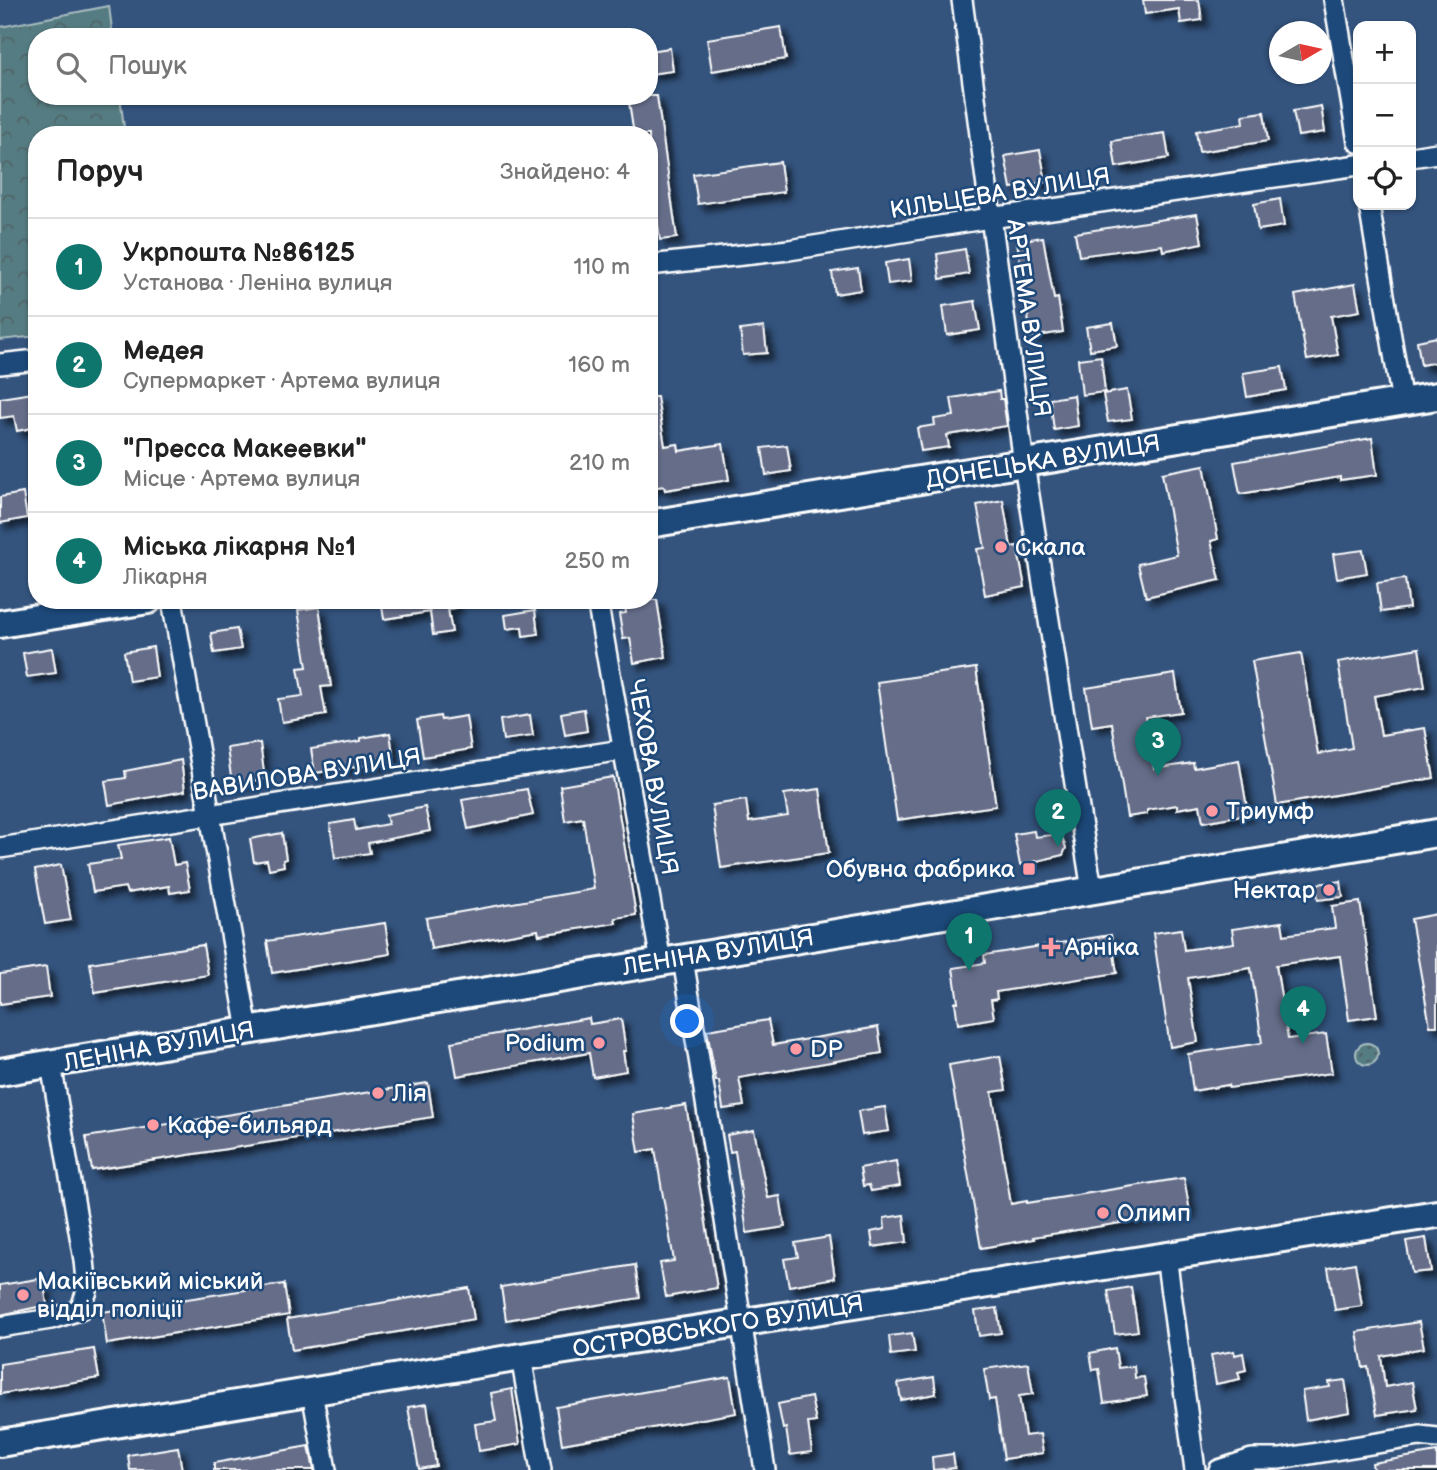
<!DOCTYPE html>
<html lang="uk">
<head>
<meta charset="utf-8">
<style>
  body { margin:0; font-family:"Balsamiq Sans",sans-serif; background:#f6f6f6; color:#222 }
  .controls { position:absolute; right:21px; top:21px; display:grid; overflow:hidden; border-radius:14px; box-shadow:0 2px 5px #0004 }
  .controls button { width:63px; height:63px; display:grid; place-items:center; padding:0; border:0; border-bottom:2px solid #e0e0e0; background:#fff; color:#222; font:35px sans-serif }
  .compass { position:absolute; left:1269px; top:21px; width:63px; height:63px; border-radius:50%; background:#fff; box-shadow:0 2px 5px #0004; rotate:81deg }
  .you { position:absolute; left:688px; top:1022px; width:24px; height:24px; margin:-18px; border:5px solid #fff; border-radius:50%; background:#1a73e8; box-shadow:0 0 0 10px #1a73e833 }
  .badge { display:grid; place-items:center; width:46px; height:46px; border-radius:50%; background:#0f766e; color:#fff; font-size:23px; font-weight:700 }
  .pin { position:absolute; translate:-50% -58px; filter:drop-shadow(0 2px 4px #0008) }
  .pin::after { content:''; position:absolute; top:37px; width:24px; height:21px; background:inherit; clip-path:polygon(0 0,100% 0,50% 100%) }
  .list { margin:0; padding:0; list-style:none }
  h2 { display:flex; justify-content:space-between; align-items:center; height:91px; margin:0; padding:0 28px; font-size:30px }
  h2 small { font-size:23px; font-weight:400; color:#767676 }
  .list li { display:grid; grid-template-columns:46px 1fr auto; gap:21px; align-items:center; box-sizing:border-box; height:98px; padding:0 28px; border-top:2px solid #e0e0e0 }
  .list b { display:block; font-size:26px; white-space:nowrap }
  .list p { margin:0; font-size:23px; white-space:nowrap; color:#767676 }
  .list em { font-size:23px; font-style:normal; color:#767676 }
  .icon { flex:none; width:38px; height:38px; fill:none; stroke:currentColor; stroke-width:2; stroke-linecap:round; stroke-linejoin:round }
  .map { position:relative; flex:none; width:1437px; height:1470px; overflow:hidden }
  .search { position:absolute; background:#fff; box-shadow:0 2px 5px #0004; left:28px; top:28px; width:630px; height:77px; display:flex; align-items:center; gap:18px; box-sizing:border-box; padding:0 24px; border-radius:28px; color:#767676; font-size:26px }
  .panel { position:absolute; background:#fff; box-shadow:0 2px 5px #0004; left:28px; top:126px; width:630px; height:483px; border-radius:28px }
  .map>svg:first-child { display:block }
  .grass { fill:url(#grass-dots); stroke:#aabec0; stroke-width:2 }
  .forest { fill:url(#forest-crowns); stroke:#aabec0; stroke-width:2 }
  .building { fill:#656d89; stroke:#fff; stroke-width:2; filter:url(#shadow) }
  .lines { fill:none; stroke-linecap:round; stroke-linejoin:round }
  .street-casing { stroke:#fff; stroke-width:24 }
  .secondary-casing { stroke:#fff; stroke-width:32 }
  .street { stroke:#1f4a7a; stroke-width:19 }
  .secondary { stroke:#1f4a7a; stroke-width:26 }
  .poi-dot { fill:#ff9aa2; stroke:#1f4a7a; stroke-width:2.5 }
  .labels { text-anchor:middle; stroke-width:5; stroke-linejoin:round; paint-order:stroke }
  .street-label { font-size:24px; fill:#fff; stroke:#1f4a7a }
  .poi-label { font-size:24px; fill:#fff; stroke:#1f4a7a; text-anchor:start }
</style>
</head>
<body>
<div class="map">
<svg width="1437" height="1470" viewBox="0 0 1437 1470">
  <defs>
    <pattern id="grass-dots" width="8" height="8" patternUnits="userSpaceOnUse" patternTransform="scale(1.75)"><rect width="8" height="8" fill="#557c82"/><path d="M2 2h.1M6 6h.1" fill="none" stroke="#506467" stroke-width="1.8" stroke-linecap="round"/></pattern>
    <pattern id="forest-crowns" width="20" height="18" patternUnits="userSpaceOnUse" patternTransform="scale(1.75)"><rect width="20" height="18" fill="#557c82"/><path d="M2 6a3 3 0 1 1 6 0M12 15a3 3 0 1 1 6 0" fill="none" stroke="#506467"/></pattern>
    <filter id="shadow"><feDropShadow dx="6" dy="6" stdDeviation="3.5" flood-color="#0009"/></filter>
  </defs>
  <rect width="100%" height="100%" fill="#34547e"/>
  <filter id="ink" filterUnits="userSpaceOnUse"><feTurbulence type="fractalNoise" baseFrequency=".0143" numOctaves="2"/><feDisplacementMap in="SourceGraphic" scale="14" xChannelSelector="R" yChannelSelector="G"/><feConvolveMatrix kernelMatrix="1 2 1 2 8 2 1 2 1" color-interpolation-filters="sRGB"/></filter>
  <g filter="url(#ink)">
    <!-- grass -->
    <circle class="grass" cx="1367" cy="1054" r="11"/>
    <!-- forest -->
    <polygon class="forest" points="109,6 113,37 37,37 37,96 120,96 125,135 37,135 37,336 0,340 0,27"/>
    <!-- building -->
    <g class="building">
      <polygon points="1143,0 1199,0 1202,20 1181,23 1179,9 1145,14"/>
      <polygon points="781,27 786,59 712,71 707,39"/>
      <polygon points="670,48 673,71 649,74 649,51"/>
      <polygon points="628,96 657,96 677,238 660,240 655,203 649,204 649,135 634,135"/>
      <polygon points="1321,106 1325,132 1298,136 1293,111"/>
      <polygon points="1264,112 1268,141 1199,152 1196,131 1244,123 1243,115"/>
      <polygon points="1165,133 1169,158 1116,167 1112,141"/>
      <polygon points="1040,150 1046,182 1011,188 1005,156"/>
      <polygon points="780,162 784,192 698,204 693,174"/>
      <polygon points="1280,199 1284,226 1258,230 1254,204"/>
      <polygon points="1197,214 1202,243 1163,251 1162,245 1079,256 1075,233"/>
      <polygon points="1043,237 1054,299 1058,298 1063,332 1031,337 1017,241"/>
      <polygon points="965,249 969,274 940,279 937,254"/>
      <polygon points="909,259 912,281 888,284 885,263"/>
      <polygon points="858,268 861,290 835,294 832,272"/>
      <polygon points="1355,284 1360,311 1331,316 1338,355 1307,360 1295,295"/>
      <polygon points="975,301 980,330 947,335 943,306"/>
      <polygon points="1113,323 1117,346 1090,350 1086,327"/>
      <polygon points="764,327 767,353 743,355 740,330"/>
      <polygon points="1437,337 1437,362 1421,365 1417,341"/>
      <polygon points="1101,356 1105,392 1082,395 1078,359"/>
      <polygon points="1282,367 1286,390 1247,397 1243,373"/>
      <polygon points="1127,390 1132,419 1108,422 1103,394"/>
      <polygon points="999,391 1000,399 1003,399 1007,426 947,435 949,447 921,451 917,428 935,425 934,419 954,416 951,398"/>
      <polygon points="33,393 37,427 17,431 14,416 0,418 0,398"/>
      <polygon points="1074,395 1078,426 1054,430 1050,399"/>
      <polygon points="649,397 657,397 665,446 678,444 679,451 723,444 729,480 665,490 664,486 649,488"/>
      <polygon points="1372,438 1377,475 1340,480 1340,477 1240,494 1234,462"/>
      <polygon points="787,445 791,471 766,475 762,448"/>
      <polygon points="1204,465 1218,539 1211,541 1220,580 1146,597 1138,564 1177,555 1162,473"/>
      <polygon points="23,493 27,518 0,523 0,497"/>
      <polygon points="1003,500 1011,547 1017,546 1025,587 985,595 977,549 985,548 977,505"/>
      <polygon points="1363,550 1367,573 1337,578 1333,554"/>
      <polygon points="1405,579 1409,608 1381,612 1377,583"/>
      <polygon points="381,600 455,600 456,608 448,609 452,632 433,635 430,612 384,619"/>
      <polygon points="624,600 657,600 666,657 634,663 630,638 623,639 619,614 626,613"/>
      <polygon points="319,607 331,686 321,687 326,715 282,722 278,699 303,696 298,668 307,667 298,610"/>
      <polygon points="535,610 538,634 523,636 522,627 507,629 505,615"/>
      <polygon points="237,629 241,649 214,653 211,633"/>
      <polygon points="153,647 157,677 129,681 124,652"/>
      <polygon points="52,648 56,673 27,677 23,653"/>
      <polygon points="1419,648 1425,687 1374,696 1381,735 1425,728 1434,778 1277,805 1252,661 1301,653 1318,754 1352,748 1338,662"/>
      <polygon points="976,668 996,806 897,820 877,682"/>
      <polygon points="1175,674 1181,712 1146,717 1154,769 1193,763 1194,768 1239,760 1248,814 1203,822 1200,805 1177,809 1177,805 1147,810 1147,814 1127,817 1112,723 1092,726 1086,688"/>
      <polygon points="584,709 587,731 565,735 561,713"/>
      <polygon points="530,715 533,736 503,740 500,720"/>
      <polygon points="440,716 441,720 466,716 471,749 423,757 417,720"/>
      <polygon points="390,733 394,761 315,773 311,749 361,741 361,738"/>
      <polygon points="260,743 265,779 232,784 227,748"/>
      <polygon points="181,760 185,791 109,805 105,781 126,778 125,771"/>
      <polygon points="613,777 636,915 615,918 616,923 539,935 538,930 431,949 426,918 594,889 583,818 565,821 560,786"/>
      <polygon points="527,789 533,815 468,829 462,800"/>
      <polygon points="820,789 829,853 721,868 712,805 746,800 749,822 788,816 784,794"/>
      <polygon points="425,807 430,831 368,843 370,853 335,858 330,824 354,820 356,830 388,824 386,815"/>
      <polygon points="1034,831 1035,837 1061,834 1066,848 1063,855 1020,865 1014,834"/>
      <polygon points="282,833 286,859 283,860 284,866 269,869 267,860 254,862 250,839"/>
      <polygon points="169,837 174,865 185,863 190,890 170,893 169,886 127,893 125,887 93,892 88,864 121,859 118,845"/>
      <polygon points="61,865 71,920 45,924 35,870"/>
      <polygon points="1341,881 1343,897 1318,900 1316,884"/>
      <polygon points="1360,902 1377,1016 1349,1020 1340,956 1276,965 1288,1039 1326,1034 1332,1073 1229,1088 1228,1085 1193,1091 1188,1054 1262,1043 1251,968 1188,978 1198,1042 1170,1047 1153,933 1181,929 1184,950 1234,943 1232,929 1282,922 1284,935 1335,928 1332,906"/>
      <polygon points="1437,914 1437,1026 1430,1026 1411,919"/>
      <polygon points="385,923 390,954 272,973 267,941"/>
      <polygon points="1111,935 1117,973 996,992 997,999 991,1000 994,1018 958,1024 955,1002 958,1002 953,968 985,963 984,955"/>
      <polygon points="203,945 208,975 95,993 90,963"/>
      <polygon points="46,967 50,997 0,1004 0,974"/>
      <polygon points="589,1018 590,1024 621,1019 626,1051 623,1051 626,1071 593,1077 589,1053 457,1076 451,1042"/>
      <polygon points="768,1020 773,1045 878,1027 882,1053 739,1078 744,1106 723,1109 719,1081 716,1081 707,1030"/>
      <polygon points="1000,1056 1006,1090 992,1092 1011,1204 1027,1201 1027,1203 1184,1178 1190,1212 1033,1237 1034,1239 981,1248 949,1065"/>
      <polygon points="428,1083 433,1117 92,1170 86,1137"/>
      <polygon points="686,1105 717,1288 666,1297 660,1263 674,1261 655,1149 639,1152 633,1114"/>
      <polygon points="885,1107 889,1131 862,1135 858,1111"/>
      <polygon points="754,1130 768,1198 780,1196 785,1227 747,1233 735,1151 730,1152 727,1135"/>
      <polygon points="896,1161 900,1186 871,1191 869,1185 863,1186 860,1168"/>
      <polygon points="904,1215 907,1242 873,1247 871,1232 885,1229 884,1218"/>
      <polygon points="829,1237 835,1278 789,1286 784,1259 798,1257 795,1243"/>
      <polygon points="1426,1238 1431,1271 1412,1273 1406,1241"/>
      <polygon points="1355,1263 1362,1306 1335,1310 1328,1268"/>
      <polygon points="635,1265 640,1298 506,1320 501,1287"/>
      <polygon points="38,1279 39,1284 44,1284 47,1305 0,1315 0,1285"/>
      <polygon points="284,1284 289,1315 107,1344 102,1312"/>
      <polygon points="1131,1287 1138,1331 1115,1334 1108,1291"/>
      <polygon points="469,1288 474,1319 292,1350 287,1319"/>
      <polygon points="997,1308 1001,1333 979,1336 975,1311"/>
      <polygon points="1419,1322 1424,1348 1381,1356 1385,1387 1412,1382 1417,1409 1377,1415 1368,1367 1363,1368 1357,1332"/>
      <polygon points="912,1333 915,1352 891,1355 889,1336"/>
      <polygon points="1115,1348 1118,1368 1134,1366 1135,1378 1144,1377 1147,1396 1104,1403 1099,1369 1093,1370 1090,1353"/>
      <polygon points="94,1349 99,1378 0,1394 0,1364"/>
      <polygon points="1234,1351 1235,1355 1243,1353 1246,1370 1238,1372 1240,1379 1216,1384 1211,1355"/>
      <polygon points="1028,1363 1033,1394 1019,1396 1025,1436 1040,1434 1043,1453 1004,1459 995,1399 989,1400 984,1369"/>
      <polygon points="730,1377 736,1413 562,1444 556,1407"/>
      <polygon points="934,1377 936,1394 901,1400 898,1383"/>
      <polygon points="1345,1380 1350,1412 1306,1420 1302,1391 1330,1387 1329,1382"/>
      <polygon points="512,1389 520,1444 479,1451 475,1424 496,1421 491,1393"/>
      <polygon points="811,1397 816,1422 808,1423 812,1452 790,1455 786,1428 783,1429 778,1404"/>
      <polygon points="427,1404 436,1466 419,1469 408,1407"/>
      <polygon points="309,1446 314,1470 214,1470 214,1463"/>
      <polygon points="178,1447 182,1470 130,1470 128,1455"/>
      <polygon points="1437,1452 1437,1470 1373,1470 1372,1463"/>
      <polygon points="953,1454 955,1468 933,1470 932,1457"/>
    </g>
    <g class="lines">
      <!-- street casing -->
      <g class="street-casing">
        <g id="street">
          <polyline points="962,0 1024,464 1092,890"/>
          <polyline points="1334,0 1358,142"/>
          <polyline points="1411,157 1437,153"/>
          <polyline points="1369,205 1402,402"/>
          <polyline points="649,265 789,250 990,218 1358,165"/>
          <polyline points="0,364 37,360"/>
          <polyline points="172,600 248,1030"/>
          <polyline points="597,600 661,962"/>
          <polyline points="0,848 622,750"/>
          <polyline points="683,959 765,1470"/>
          <polyline points="1166,1256 1195,1470"/>
          <polyline points="0,1327 51,1319 80,1310 87,1291 84,1260 51,1064"/>
          <polyline points="521,1357 541,1470"/>
          <polyline points="312,1392 326,1470"/>
          <polyline points="1219,1470 1252,1459 1280,1459 1420,1436 1437,1438"/>
        </g>
      </g>
      <!-- secondary casing -->
      <g class="secondary-casing">
        <g id="secondary">
          <polyline points="649,524 1437,396"/>
          <polyline points="0,624 148,600"/>
          <polyline points="0,1072 1437,833"/>
          <polyline points="0,1443 521,1357 1437,1214"/>
        </g>
      </g>
      <!-- street -->
      <use href="#street" class="street"/>
      <!-- secondary -->
      <use href="#secondary" class="secondary"/>
    </g>
  </g>
  <!-- markers -->
  <g class="poi-dot">
    <circle cx="1001" cy="547" r="7"/>
    <circle cx="1212" cy="811" r="7"/>
    <rect x="1022" y="862" width="14" height="14" rx="3.5"/>
    <circle cx="1329" cy="890" r="7"/>
    <path d="M1047.5 936.5h7v7h7v7h-7v7h-7v-7h-7v-7h7z"/>
    <circle cx="599" cy="1043" r="7"/>
    <circle cx="796" cy="1049" r="7"/>
    <circle cx="378" cy="1093" r="7"/>
    <circle cx="153" cy="1125" r="7"/>
    <circle cx="1103" cy="1213" r="7"/>
    <circle cx="23" cy="1295" r="7"/>
  </g>
  <g class="labels">
    <!-- street labels -->
    <g class="street-label">
      <text transform="translate(1000 193) rotate(-9)" y="8">КІЛЬЦЕВА ВУЛИЦЯ</text>
      <text transform="translate(1029 318) rotate(82)" y="8">АРТЕМА ВУЛИЦЯ</text>
      <text transform="translate(1043 461) rotate(-9)" y="8">ДОНЕЦЬКА ВУЛИЦЯ</text>
      <text transform="translate(307 774) rotate(-9)" y="8">ВАВИЛОВА ВУЛИЦЯ</text>
      <text transform="translate(653 777) rotate(80)" y="8">ЧЕХОВА ВУЛИЦЯ</text>
      <text transform="translate(718 952) rotate(-9)" y="8">ЛЕНІНА ВУЛИЦЯ</text>
      <text transform="translate(159 1046) rotate(-10)" y="8">ЛЕНІНА ВУЛИЦЯ</text>
      <text transform="translate(718 1326) rotate(-9)" y="8">ОСТРОВСЬКОГО ВУЛИЦЯ</text>
    </g>
    <!-- poi labels -->
    <g class="poi-label">
      <text x="1015" y="555">Скала</text>
      <text x="1226" y="819">Триумф</text>
      <text x="1015" y="877" text-anchor="end">Обувна фабрика</text>
      <text x="1315" y="898" text-anchor="end">Нектар</text>
      <text x="1065" y="955">Арніка</text>
      <text x="585" y="1051" text-anchor="end">Podium</text>
      <text x="810" y="1057">DP</text>
      <text x="392" y="1101">Лія</text>
      <text x="167" y="1133">Кафе-бильярд</text>
      <text x="1117" y="1221">Олимп</text>
      <text x="37" y="1289">Макіївський міський<tspan x="37" dy="28">відділ поліції</tspan></text>
    </g>
  </g>
</svg>
<div class="controls">
<button>+</button>
<button>−</button>
<button><svg class="icon" aria-label="locate" viewBox="0 0 24 24"><circle cx="12" cy="12" r="6"/><path d="M12 2v4M12 18v4M2 12h4M18 12h4"/></svg></button>
</div>
<svg class="compass" viewBox="-18 -18 36 36"><path d="M0-13l5 13h-10z" fill="#e53935"/><path d="M0 13l5-13h-10z" fill="#767676"/></svg>
<div class="you"></div>
<div class="pin badge" style="left:969px;top:971px">1</div>
<div class="pin badge" style="left:1058px;top:847px">2</div>
<div class="pin badge" style="left:1158px;top:776px">3</div>
<div class="pin badge" style="left:1303px;top:1044px">4</div>
<div class="search"><svg class="icon" aria-label="search" viewBox="0 0 24 24"><circle cx="10" cy="10" r="6"/><path d="M15 15l6 6"/></svg>Пошук</div>
<section class="panel">
<h2>Поруч<small>Знайдено: 4</small></h2>
<ul class="list">
<li><span class="badge">1</span><div><b>Укрпошта №86125</b><p>Установа · Леніна вулиця</p></div><em>110 m</em></li>
<li><span class="badge">2</span><div><b>Медея</b><p>Супермаркет · Артема вулиця</p></div><em>160 m</em></li>
<li><span class="badge">3</span><div><b>&quot;Пресса Макеевки&quot;</b><p>Місце · Артема вулиця</p></div><em>210 m</em></li>
<li><span class="badge">4</span><div><b>Міська лікарня №1</b><p>Лікарня</p></div><em>250 m</em></li>
</ul>
</section>
</div>
</body>
</html>
